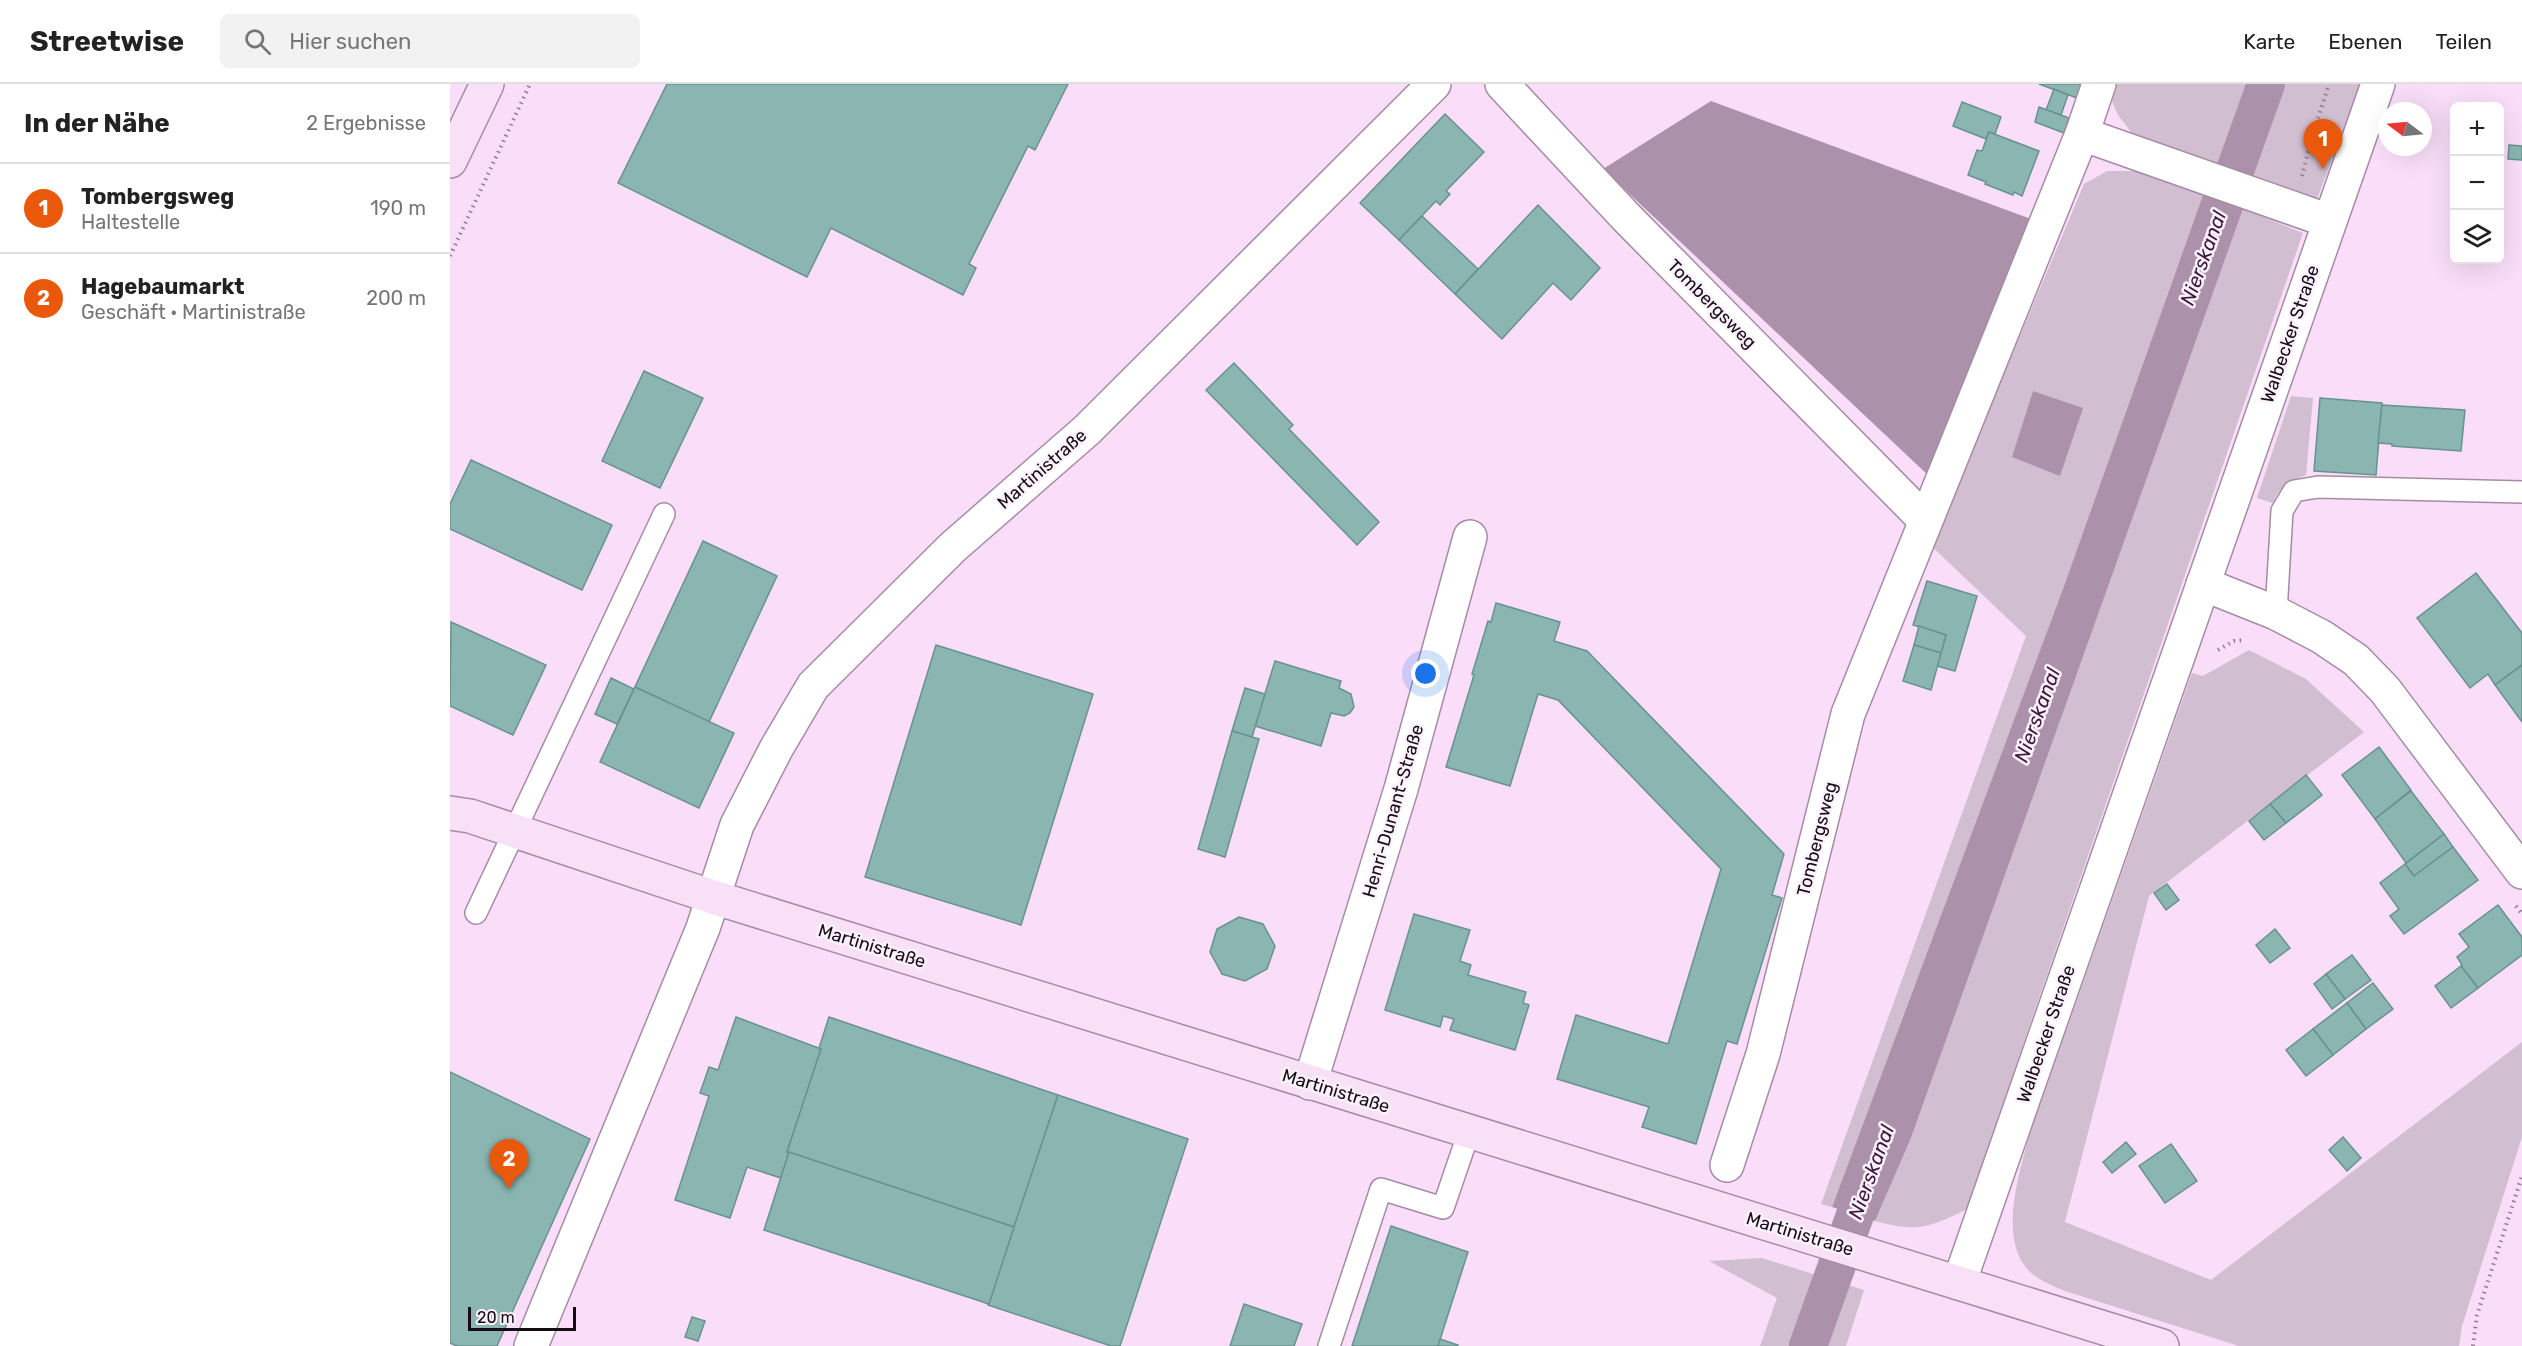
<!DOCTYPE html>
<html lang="de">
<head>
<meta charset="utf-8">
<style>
  body { margin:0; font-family:Rubik,sans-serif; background:#f2f2f2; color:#222 }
  .controls { position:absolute; right:18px; top:18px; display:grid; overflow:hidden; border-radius:9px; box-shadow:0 6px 24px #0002 }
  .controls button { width:54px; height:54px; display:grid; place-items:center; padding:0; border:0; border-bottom:2px solid #e0e0e0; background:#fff; color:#222; font:30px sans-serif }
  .compass { position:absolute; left:1928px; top:18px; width:54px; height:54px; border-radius:50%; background:#fff; box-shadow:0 6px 24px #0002; rotate:286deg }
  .scale { position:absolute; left:18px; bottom:15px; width:108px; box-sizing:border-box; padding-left:6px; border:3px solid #150c15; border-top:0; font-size:16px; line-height:21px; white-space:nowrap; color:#150c15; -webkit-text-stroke:4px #fdf2fc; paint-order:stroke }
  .you { position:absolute; left:976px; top:590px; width:21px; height:21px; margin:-15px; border:4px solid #fff; border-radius:50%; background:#1a73e8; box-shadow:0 0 0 9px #1a73e833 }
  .badge { display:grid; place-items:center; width:39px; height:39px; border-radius:50%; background:#ea580c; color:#fff; font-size:20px; font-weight:700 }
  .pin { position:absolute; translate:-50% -50px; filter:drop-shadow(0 2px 3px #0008) }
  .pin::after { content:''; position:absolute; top:32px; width:21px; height:18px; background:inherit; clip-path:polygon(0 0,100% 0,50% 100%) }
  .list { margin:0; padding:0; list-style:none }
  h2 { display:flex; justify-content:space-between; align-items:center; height:78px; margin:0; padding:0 24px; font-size:26px }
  h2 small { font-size:20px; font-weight:400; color:#767676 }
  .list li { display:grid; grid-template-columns:39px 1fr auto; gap:18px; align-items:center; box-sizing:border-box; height:90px; padding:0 24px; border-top:2px solid #e0e0e0 }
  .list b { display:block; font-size:22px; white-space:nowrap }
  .list p { margin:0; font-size:20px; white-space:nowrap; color:#767676 }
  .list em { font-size:20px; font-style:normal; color:#767676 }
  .icon { flex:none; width:33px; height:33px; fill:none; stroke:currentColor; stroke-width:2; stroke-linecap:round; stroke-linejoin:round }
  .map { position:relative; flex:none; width:2072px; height:1262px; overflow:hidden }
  header { display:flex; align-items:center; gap:36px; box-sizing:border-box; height:84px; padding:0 30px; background:#fff; border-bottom:2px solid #e0e0e0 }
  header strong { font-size:28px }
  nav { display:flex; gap:33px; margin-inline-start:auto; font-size:21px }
  .search { width:420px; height:54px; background:#f2f2f2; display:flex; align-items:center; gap:15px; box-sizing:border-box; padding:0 21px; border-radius:9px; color:#767676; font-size:22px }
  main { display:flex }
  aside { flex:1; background:#fff }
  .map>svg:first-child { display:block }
  .green { fill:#d1bed0 }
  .water { fill:#ab91aa }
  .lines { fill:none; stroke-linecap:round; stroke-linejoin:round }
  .canal { stroke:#ab91aa; stroke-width:38 }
  .building { fill:#8ab5b1; stroke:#68928f; stroke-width:1.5 }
  .lane-casing { stroke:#a58ca4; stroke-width:24 }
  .street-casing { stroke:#a58ca4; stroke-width:36 }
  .secondary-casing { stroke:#a58ca4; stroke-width:36 }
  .path { stroke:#917d90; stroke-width:4; stroke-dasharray:1.5 4.5; stroke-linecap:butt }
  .lane { stroke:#fff; stroke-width:21 }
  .street { stroke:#fff; stroke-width:33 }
  .secondary { stroke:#f8e0f7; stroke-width:33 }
  .labels { text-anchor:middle; stroke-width:5; stroke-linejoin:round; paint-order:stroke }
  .street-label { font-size:18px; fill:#150c15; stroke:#fdf2fc }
  .water-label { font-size:20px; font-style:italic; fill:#3d193d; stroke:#fdf2fc }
</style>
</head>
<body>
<header>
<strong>Streetwise</strong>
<div class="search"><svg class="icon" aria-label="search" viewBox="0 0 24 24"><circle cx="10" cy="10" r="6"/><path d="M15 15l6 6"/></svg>Hier suchen</div>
<nav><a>Karte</a><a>Ebenen</a><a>Teilen</a></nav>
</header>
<main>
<aside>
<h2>In der Nähe<small>2 Ergebnisse</small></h2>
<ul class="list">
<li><span class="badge">1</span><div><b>Tombergsweg</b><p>Haltestelle</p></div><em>190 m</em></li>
<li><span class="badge">2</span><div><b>Hagebaumarkt</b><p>Geschäft · Martinistraße</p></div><em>200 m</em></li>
</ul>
</aside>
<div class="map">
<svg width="2072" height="1262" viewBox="0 0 2072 1262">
  <rect width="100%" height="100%" fill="#fadef9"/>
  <!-- green -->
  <g class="green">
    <polygon points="1660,0 1911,0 1865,120 1687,56 1668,31 1658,8"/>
    <polygon points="1657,87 1685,87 1753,111 1614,502 1382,1123 1371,1120 1576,552 1475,456 1500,418 1634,100"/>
    <path d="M1793,125L1853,149L1581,937L1518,1125C1479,1143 1469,1149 1425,1137L1461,1054Z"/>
    <path d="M1841,312L1863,314L1856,391C1840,396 1829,403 1823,419L1807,414Z"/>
    <path d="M1799,566L1856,595L1914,648L1699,812L1615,1138L1761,1196L2072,958V1053L2012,1242L2009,1262H1789L1615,1207C1603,1202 1588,1196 1579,1187C1548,1154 1569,1090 1579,1053L1742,589L1753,592Z"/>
    <polygon points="1312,1174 1414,1206 1396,1262 1310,1262 1327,1214 1259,1177"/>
  </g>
  <!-- water -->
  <g class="water">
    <polygon points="1261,17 1581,135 1480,393 1153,85"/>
    <polygon points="1753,111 1793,125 1461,1054 1425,1137 1382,1123 1614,502"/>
    <polygon points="1583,307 1633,324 1610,392 1562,373"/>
  </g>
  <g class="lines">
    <!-- canal -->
    <g class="canal">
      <polyline points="1768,134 1816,0"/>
      <polyline points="1358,1262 1423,1081"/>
    </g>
  </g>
  <!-- building -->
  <g class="building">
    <polygon points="217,0 618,0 585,66 578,62 519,180 526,184 513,211 381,144 357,193 168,99"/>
    <polygon points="1589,0 1632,0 1627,14"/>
    <polygon points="1604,5 1618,11 1611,31 1596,26"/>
    <polygon points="1512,18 1551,33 1545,50 1539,48 1536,55 1503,42"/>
    <polygon points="1589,23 1619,34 1614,49 1585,38"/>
    <polygon points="995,30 1034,68 996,107 1000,110 990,121 986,117 949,156 910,119"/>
    <polygon points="1539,48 1589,67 1572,112 1564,108 1563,111 1535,100 1536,98 1518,91 1527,66 1532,67"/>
    <polygon points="2059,61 2072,62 2072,76 2058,75"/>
    <polygon points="1088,121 1150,184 1121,216 1103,199 1052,255 1005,210"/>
    <polygon points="972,132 1028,185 1005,210 949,156"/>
    <polygon points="784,279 843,341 839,345 929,438 907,461 756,306"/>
    <polygon points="194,287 253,314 210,404 152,377"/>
    <polygon points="1870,314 1932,319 1926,391 1864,387"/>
    <polygon points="1932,321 2015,326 2011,367 1942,362 1942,360 1928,359"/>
    <polygon points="21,376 162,441 132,506 0,445 0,420"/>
    <polygon points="253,457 327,492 259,638 185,603"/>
    <polygon points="2026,489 2072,549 2072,581 2045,601 2038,590 2020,604 1967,534"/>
    <polygon points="1477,497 1527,512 1505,587 1487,582 1496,551 1463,541"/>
    <polygon points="1046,519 1110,538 1104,557 1137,567 1334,770 1322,811 1332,814 1287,960 1277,957 1246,1060 1192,1043 1199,1023 1107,995 1126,931 1218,960 1271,785 1108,616 1088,610 1060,702 996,683 1024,591 1022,590 1038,537 1041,538"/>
    <polygon points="1,538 96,581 63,651 0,622"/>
    <polygon points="1469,542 1496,551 1491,569 1464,561"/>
    <polygon points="486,561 643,610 571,841 415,793"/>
    <polygon points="1464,561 1491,569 1481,606 1453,597"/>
    <polygon points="825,577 891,597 889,604 901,610 904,623 900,629 894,632 881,629 871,662 805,642"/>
    <polygon points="2072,581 2072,638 2045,601"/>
    <polygon points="161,594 184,605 167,640 145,630"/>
    <polygon points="185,603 284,649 249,724 150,678"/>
    <polygon points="795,604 815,610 802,653 782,647"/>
    <polygon points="782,647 809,655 775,773 748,765"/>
    <polygon points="1929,663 1961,706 1925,735 1892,691"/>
    <polygon points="1856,691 1872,711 1836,739 1820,720"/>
    <polygon points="1961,707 1994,750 1956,779 1925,735"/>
    <polygon points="1820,720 1836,739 1814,756 1799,737"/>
    <polygon points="1994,750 2003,763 1964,792 1955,780"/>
    <polygon points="2003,763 2028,796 1954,850 1940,832 1949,825 1930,799 1955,780 1964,792"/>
    <polygon points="1717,800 1729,816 1716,826 1704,809"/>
    <polygon points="2048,821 2072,853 2072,871 2028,904 2011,882 2012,881 2007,873 2019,863 2009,850"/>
    <polygon points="964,830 1020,846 1010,877 1021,881 1018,891 1076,908 1073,919 1079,921 1065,966 1000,946 1004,935 993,932 990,943 935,926"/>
    <polygon points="789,833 813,840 825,862 817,885 795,897 772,890 760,868 767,845"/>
    <polygon points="1825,845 1840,864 1820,879 1806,861"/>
    <polygon points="1902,871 1921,896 1895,915 1876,890"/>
    <polygon points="2011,882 2028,904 2001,924 1985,902"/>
    <polygon points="1876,890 1895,915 1882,925 1864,900"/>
    <polygon points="1923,899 1943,925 1916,945 1897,919"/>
    <polygon points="1897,919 1916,945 1883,971 1863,945"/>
    <polygon points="286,933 371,965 337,1068 339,1068 331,1094 297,1083 280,1134 225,1116 259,1012 250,1009 259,983 268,986"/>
    <polygon points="379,933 608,1011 564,1143 337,1068 371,965 369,964"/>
    <polygon points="1863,945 1883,971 1856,992 1836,966"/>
    <polygon points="0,988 140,1055 47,1262 7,1262 0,1259"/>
    <polygon points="608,1011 738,1055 670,1262 661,1262 538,1221"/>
    <polygon points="1893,1053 1911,1074 1897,1087 1879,1066"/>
    <polygon points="1676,1058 1686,1070 1662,1089 1653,1078"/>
    <polygon points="1721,1060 1747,1097 1715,1119 1689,1082"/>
    <polygon points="339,1068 564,1143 539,1220 314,1146"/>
    <polygon points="941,1142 1018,1168 988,1262 902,1262"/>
    <polygon points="794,1220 852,1240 844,1262 780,1262"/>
    <polygon points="242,1233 255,1237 248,1257 235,1253"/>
    <polygon points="990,1255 1008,1261 1008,1262 988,1262"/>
  </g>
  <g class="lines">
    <!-- lane casing -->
    <g class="lane-casing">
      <g id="lane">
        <polyline points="1826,529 1832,427 1844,407 1868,403 2072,408"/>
        <polyline points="26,829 214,430"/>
        <polyline points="879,1262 931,1105 993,1124 1019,1048"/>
      </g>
    </g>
    <!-- street casing -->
    <g class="street-casing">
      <g id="street">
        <polyline points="1052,0 1176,133 1475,436"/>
        <polyline points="1632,50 1879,137"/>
        <polyline points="1753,500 1826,529 1872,553 1906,576 1935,606 2072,788"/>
        <polyline points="860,999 951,705 1020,453"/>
        <polyline points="1277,1081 1313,970 1398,630 1632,50 1649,0"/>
        <polyline points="1509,1199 1928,0"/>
        <polyline points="81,1262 253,844 287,741 326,665 363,602 503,463 637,346 984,0"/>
      </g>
    </g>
    <!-- secondary casing -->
    <g class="secondary-casing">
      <g id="secondary">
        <polyline points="0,77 37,0"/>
        <polyline points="0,729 20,732 263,813 1712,1262"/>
      </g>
    </g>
    <!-- path -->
    <g class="path">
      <polyline points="1852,92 1861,56 1879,0"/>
      <polyline points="0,172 80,0"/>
      <polyline points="1768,566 1784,557 1794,556"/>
      <polyline points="2066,822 2072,830"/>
      <polyline points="2023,1262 2027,1231 2072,1092"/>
    </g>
    <!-- lane -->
    <use href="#lane" class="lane"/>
    <!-- street -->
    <use href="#street" class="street"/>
    <!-- secondary -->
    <use href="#secondary" class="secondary"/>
  </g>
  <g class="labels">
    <!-- street labels -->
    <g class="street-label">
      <text transform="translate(1262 220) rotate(45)" y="6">Tombergsweg</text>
      <text transform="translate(1840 250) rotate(-71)" y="6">Walbecker Straße</text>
      <text transform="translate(592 385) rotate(-41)" y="6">Martinistraße</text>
      <text transform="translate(943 727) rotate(-74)" y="6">Henri-Dunant-Straße</text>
      <text transform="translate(1367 755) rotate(-76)" y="6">Tombergsweg</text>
      <text transform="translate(422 862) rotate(17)" y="6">Martinistraße</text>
      <text transform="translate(1596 950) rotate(-71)" y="6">Walbecker Straße</text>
      <text transform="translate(886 1007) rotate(17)" y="6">Martinistraße</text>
      <text transform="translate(1350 1150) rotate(17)" y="6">Martinistraße</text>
    </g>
    <!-- water labels -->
    <g class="water-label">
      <text transform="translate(1753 174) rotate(-70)" y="7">Nierskanal</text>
      <text transform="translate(1587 631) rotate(-70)" y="7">Nierskanal</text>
      <text transform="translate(1421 1088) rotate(-70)" y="7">Nierskanal</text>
    </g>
  </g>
</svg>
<div class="controls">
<button>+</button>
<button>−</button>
<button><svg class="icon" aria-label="layers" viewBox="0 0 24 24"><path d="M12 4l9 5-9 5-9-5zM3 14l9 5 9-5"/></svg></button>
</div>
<svg class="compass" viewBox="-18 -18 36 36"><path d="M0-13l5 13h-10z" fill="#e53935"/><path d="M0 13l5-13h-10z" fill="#767676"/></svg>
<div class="scale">20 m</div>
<div class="you"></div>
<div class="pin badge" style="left:1873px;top:85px">1</div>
<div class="pin badge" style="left:59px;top:1105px">2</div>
</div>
</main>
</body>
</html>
